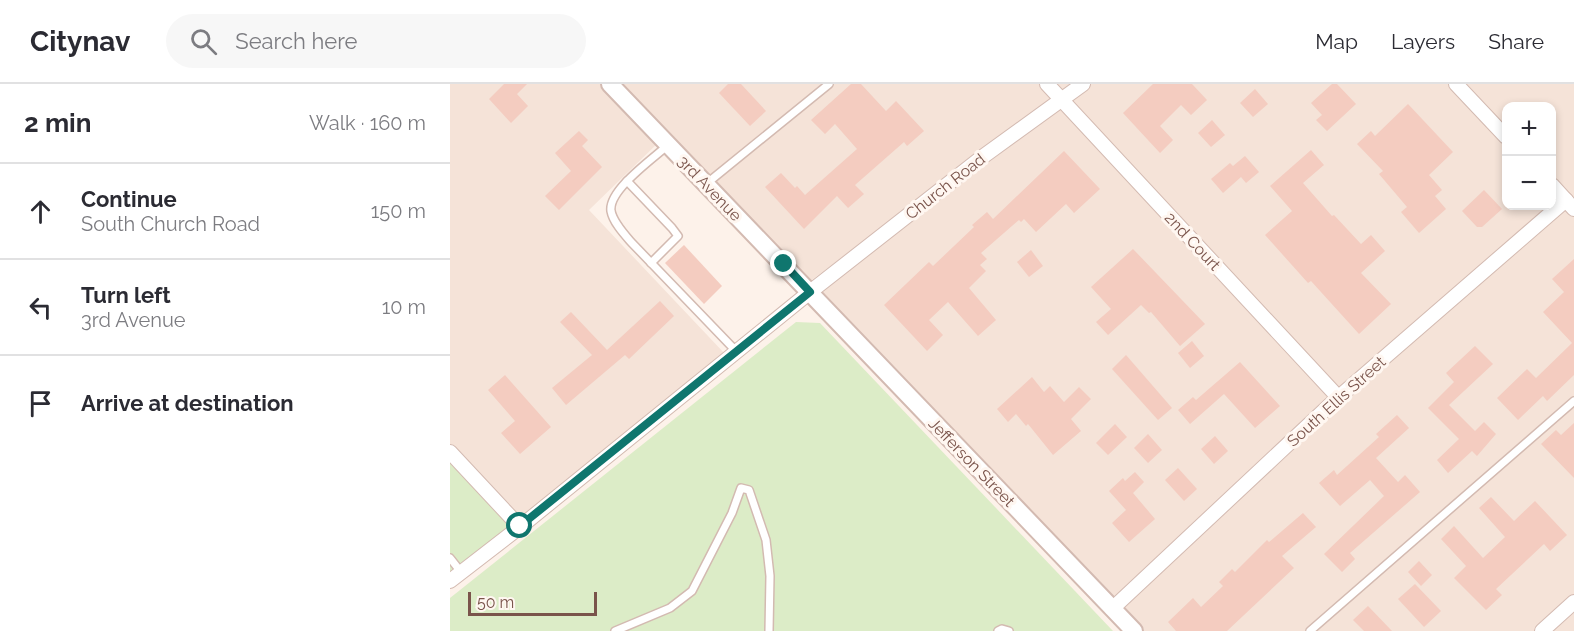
<!DOCTYPE html>
<html lang="en">
<head>
<meta charset="utf-8">
<style>
  body { margin:0; font-family:Raleway,sans-serif; background:#f7f7f7; color:#2b2b33 }
  .controls { position:absolute; right:18px; top:18px; display:grid; overflow:hidden; border-radius:12px; box-shadow:0 3px 9px #0003 }
  .controls button { width:54px; height:54px; display:grid; place-items:center; padding:0; border:0; border-bottom:2px solid #e1e1e2; background:#fff; color:#2b2b33; font:30px sans-serif }
  .scale { position:absolute; left:18px; bottom:15px; width:129px; box-sizing:border-box; padding-left:6px; border:3px solid #7a544b; border-top:0; font-size:16px; line-height:21px; white-space:nowrap; color:#7a544b; -webkit-text-stroke:4px #fff7f1; paint-order:stroke }
  .stop { position:absolute; width:18px; height:18px; margin:-14px; border:4px solid #0f766e; border-radius:50%; background:#fff }
  .stop.end { background:#0f766e; border-color:#fff; box-shadow:0 2px 6px #0008 }
  .list { margin:0; padding:0; list-style:none }
  h2 { display:flex; justify-content:space-between; align-items:center; height:78px; margin:0; padding:0 24px; font-size:26px }
  h2 small { font-size:20px; font-weight:400; color:#7c7c81 }
  .list li { display:grid; grid-template-columns:39px 1fr auto; gap:18px; align-items:center; box-sizing:border-box; height:96px; padding:0 24px; border-top:2px solid #e1e1e2 }
  .list b { display:block; font-size:22px; white-space:nowrap }
  .list p { margin:0; font-size:20px; white-space:nowrap; color:#7c7c81 }
  .list em { font-size:20px; font-style:normal; color:#7c7c81 }
  .icon { flex:none; width:33px; height:33px; fill:none; stroke:currentColor; stroke-width:2; stroke-linecap:round; stroke-linejoin:round }
  .map { position:relative; flex:none; width:1124px; height:547px; overflow:hidden }
  header { display:flex; align-items:center; gap:36px; box-sizing:border-box; height:84px; padding:0 30px; background:#fff; border-bottom:2px solid #e1e1e2 }
  header strong { font-size:28px }
  nav { display:flex; gap:33px; margin-inline-start:auto; font-size:21px }
  .search { width:420px; height:54px; background:#f7f7f7; display:flex; align-items:center; gap:15px; box-sizing:border-box; padding:0 21px; border-radius:33px; color:#7c7c81; font-size:22px }
  main { display:flex }
  aside { flex:1; background:#fff }
  .map>svg:first-child { display:block }
  .residential { fill:#f5e3d8; fill-rule:evenodd }
  .green { fill:#dcecc7 }
  .building { fill:#f4ccc0 }
  .lines { fill:none; stroke-linecap:round; stroke-linejoin:round }
  .service-casing { stroke:#d3bab1; stroke-width:10 }
  .minor-casing { stroke:#d3bab1; stroke-width:16 }
  .tertiary-casing { stroke:#d3bab1; stroke-width:20 }
  .service { stroke:#fff; stroke-width:7 }
  .minor { stroke:#fff; stroke-width:14 }
  .tertiary { stroke:#fff; stroke-width:16 }
  .route { stroke:#0f766e; stroke-width:8 }
  .labels { text-anchor:middle; stroke-width:6; stroke-linejoin:round; paint-order:stroke }
  .street-label { font-size:16px; fill:#7a544b; stroke:#fff7f1 }
</style>
</head>
<body>
<header>
<strong>Citynav</strong>
<div class="search"><svg class="icon" aria-label="search" viewBox="0 0 24 24"><circle cx="10" cy="10" r="6"/><path d="M15 15l6 6"/></svg>Search here</div>
<nav><a>Map</a><a>Layers</a><a>Share</a></nav>
</header>
<main>
<aside>
<h2>2 min<small>Walk · 160 m</small></h2>
<ul class="list">
<li><svg class="icon" aria-label="ahead" viewBox="0 0 24 24"><path d="M12 20V5M6 11l6-6 6 6"/></svg><div><b>Continue</b><p>South Church Road</p></div><em>150 m</em></li>
<li><svg class="icon" aria-label="left" viewBox="0 0 24 24"><path d="M17 20v-9H6M10 6l-5 5 5 5"/></svg><div><b>Turn left</b><p>3rd Avenue</p></div><em>10 m</em></li>
<li><svg class="icon" aria-label="arrive" viewBox="0 0 24 24"><path d="M6 21V4h12l-3 4 3 4H6"/></svg><div><b>Arrive at destination</b></div></li>
</ul>
</aside>
<div class="map">
<svg width="1124" height="547" viewBox="0 0 1124 547">
  <rect width="100%" height="100%" fill="#fdf2ea"/>
  <!-- residential -->
  <g class="residential">
    <polygon points="0,0 156,0 210,57 139,126 276,271 64,442 0,374"/>
    <polygon points="168,0 625,0 359,198"/>
    <path d="M641,0H1124V547H691L368,209ZM1056,22H1102V122H1056Z"/>
  </g>
  <!-- green -->
  <g class="green">
    <polygon points="346,238 370,239 663,547 0,547 0,514"/>
    <polygon points="0,374 64,442 0,492"/>
  </g>
  <!-- building -->
  <g class="building">
    <polygon points="54,0 77,0 67,10 78,22 61,39 39,15"/>
    <polygon points="278,0 291,0 316,27 300,42 269,9"/>
    <polygon points="401,0 411,0 436,27 446,17 474,47 457,62 454,58 405,101 414,110 398,124 387,112 354,145 315,103 331,89 345,104 347,102 355,111 407,65 385,40 375,50 361,36"/>
    <polygon points="703,0 742,0 757,16 741,31 731,21 710,42 723,56 710,69 673,29"/>
    <polygon points="882,0 887,0 906,20 877,47 866,36 872,31 861,19"/>
    <polygon points="805,5 818,20 803,33 790,19"/>
    <polygon points="958,20 1003,68 979,91 992,106 985,112 996,125 969,149 951,128 957,123 929,90 933,87 907,60 921,47 925,52"/>
    <polygon points="762,36 775,51 761,63 748,49"/>
    <polygon points="129,47 138,56 132,62 152,83 109,126 95,112 121,87 105,69"/>
    <polygon points="861,66 874,81 853,99 882,132 884,131 911,160 921,151 935,167 911,189 941,220 909,250 861,197 858,199 815,151 842,127 820,102"/>
    <polygon points="614,67 650,105 624,129 616,120 586,148 574,135 571,138 569,136 531,169 537,175 530,181 536,187 519,204 546,236 528,252 498,218 479,236 493,251 477,267 434,221 479,178 483,182 524,143 522,141 537,128 543,135"/>
    <polygon points="795,72 809,88 796,99 791,93 773,109 761,95 780,79 783,82"/>
    <polygon points="1034,106 1052,125 1032,143 1027,143 1012,127"/>
    <polygon points="234,161 272,202 254,220 215,179"/>
    <polygon points="683,165 755,240 730,262 701,228 699,229 691,221 658,251 646,238 661,225 641,203"/>
    <polygon points="581,166 593,182 579,193 567,178"/>
    <polygon points="1124,175 1124,291 1097,317 1093,312 1068,336 1047,314 1077,285 1086,294 1122,259 1093,228 1114,208 1102,195"/>
    <polygon points="210,217 224,232 179,275 175,271 116,321 102,304 142,271 110,238 121,228 157,266"/>
    <polygon points="742,257 754,272 740,284 728,269"/>
    <polygon points="1025,262 1043,280 999,321 1025,347 1034,338 1046,350 1027,372 1022,367 998,389 987,376 1009,355 978,324 1004,298 996,289"/>
    <polygon points="676,271 722,324 708,336 662,285"/>
    <polygon points="790,278 830,322 805,344 774,310 740,340 728,326 743,313 746,316"/>
    <polygon points="55,291 101,343 70,370 51,349 65,337 38,306"/>
    <polygon points="582,293 594,308 600,302 614,318 629,303 641,315 621,335 631,347 603,371 578,340 576,342 566,330 558,338 547,325"/>
    <polygon points="947,331 959,344 926,374 948,398 955,391 970,408 900,469 905,475 892,488 874,470 934,412 920,396 890,422 869,399 884,386 887,391 929,353 926,350"/>
    <polygon points="1124,339 1124,394 1091,360 1106,346 1111,351"/>
    <polygon points="665,340 677,353 658,371 646,359"/>
    <polygon points="698,350 712,366 698,379 684,364"/>
    <polygon points="765,352 778,367 764,380 751,365"/>
    <polygon points="728,384 747,405 734,417 715,396"/>
    <polygon points="685,388 694,398 683,409 705,435 679,458 662,439 676,426 659,407 673,394 675,397"/>
    <polygon points="1041,413 1064,437 1085,417 1117,451 1100,467 1094,460 1046,505 1052,511 1036,526 1004,494 1016,482 991,455 1004,442 1033,474 1055,453 1029,424"/>
    <polygon points="853,429 866,443 832,472 844,484 777,547 726,547 718,538 743,514 751,523 773,502 769,498 782,485 785,488 817,456 819,458"/>
    <polygon points="969,477 982,491 971,502 958,488"/>
    <polygon points="965,500 991,527 974,543 948,515"/>
    <polygon points="918,522 942,547 914,547 903,536"/>
  </g>
  <g class="lines">
    <!-- service casing -->
    <g class="service-casing">
      <g id="service">
        <path d="M218,61C204,74 158,106 161,127C163,138 174,150 181,158L286,267"/>
        <polyline points="177,97 222,144 228,152 201,179"/>
        <polyline points="256,100 379,0"/>
        <polyline points="0,474 11,488"/>
        <polyline points="165,547 220,524 242,507 282,429 291,404 299,406 316,456 320,492 319,547"/>
        <polyline points="548,547 552,545 559,547"/>
        <polyline points="860,547 1124,317"/>
      </g>
    </g>
    <!-- minor casing -->
    <g class="minor-casing">
      <g id="minor">
        <polyline points="597,0 888,313"/>
        <polyline points="1006,0 1056,53"/>
        <polyline points="1102,101 1124,125"/>
        <polyline points="0,368 70,443"/>
        <polyline points="0,497 70,443 360,208 531,74 633,0"/>
        <polyline points="662,525 882,319 1116,116"/>
        <polyline points="1092,547 1124,518"/>
      </g>
    </g>
    <!-- tertiary casing -->
    <g class="tertiary-casing">
      <polyline id="tertiary" points="160,0 684,547"/>
    </g>
    <!-- service -->
    <use href="#service" class="service"/>
    <!-- minor -->
    <use href="#minor" class="minor"/>
    <!-- tertiary -->
    <use href="#tertiary" class="tertiary"/>
  </g>
  <g class="lines">
    <!-- route -->
    <polyline class="route" points="70,442 360,208 334,180"/>
  </g>
  <g class="labels">
    <!-- street labels -->
    <g class="street-label">
      <text transform="translate(495 102) rotate(-38)" y="6">Church Road</text>
      <text transform="translate(260 104) rotate(46)" y="6">3rd Avenue</text>
      <text transform="translate(743 157) rotate(47)" y="6">2nd Court</text>
      <text transform="translate(886 317) rotate(-42)" y="6">South Ellis Street</text>
      <text transform="translate(522 378) rotate(46)" y="6">Jefferson Street</text>
    </g>
  </g>
</svg>
<div class="controls">
<button>+</button>
<button>−</button>
</div>
<div class="scale">50 m</div>
<div class="stop" style="left:70px;top:442px"></div>
<div class="stop end" style="left:334px;top:180px"></div>
</div>
</main>
</body>
</html>
